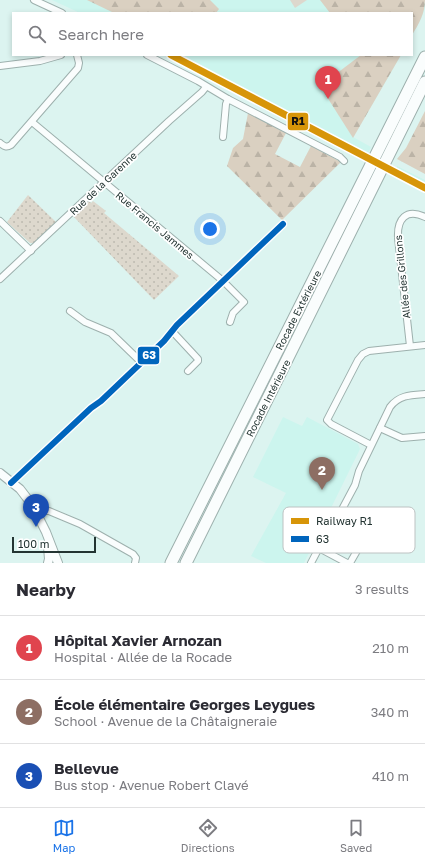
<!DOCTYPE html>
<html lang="en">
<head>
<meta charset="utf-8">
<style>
  body { margin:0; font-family:"Golos Text",sans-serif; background:#f7f7f7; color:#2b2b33 }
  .scale { position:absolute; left:12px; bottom:10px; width:84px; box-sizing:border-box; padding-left:4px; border:2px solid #233432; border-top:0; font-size:11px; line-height:14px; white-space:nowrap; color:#233432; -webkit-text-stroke:3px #fff; paint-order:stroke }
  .you { position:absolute; left:210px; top:229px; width:14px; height:14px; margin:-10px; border:3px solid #fff; border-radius:50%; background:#1a73e8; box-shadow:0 0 0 6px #1a73e833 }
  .badge { display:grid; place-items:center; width:26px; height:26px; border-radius:50%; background:#1a73e8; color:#fff; font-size:13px; font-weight:700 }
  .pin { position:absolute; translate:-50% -33px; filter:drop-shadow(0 1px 2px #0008) }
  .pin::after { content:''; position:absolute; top:21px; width:14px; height:12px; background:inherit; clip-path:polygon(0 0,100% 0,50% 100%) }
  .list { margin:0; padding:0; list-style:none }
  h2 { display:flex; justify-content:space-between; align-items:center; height:52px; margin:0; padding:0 16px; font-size:17px }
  h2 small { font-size:13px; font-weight:400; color:#7c7c81 }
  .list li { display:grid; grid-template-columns:26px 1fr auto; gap:12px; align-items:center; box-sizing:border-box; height:64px; padding:0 16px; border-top:1px solid #e1e1e2 }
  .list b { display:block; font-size:15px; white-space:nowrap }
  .list p { margin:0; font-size:13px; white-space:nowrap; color:#7c7c81 }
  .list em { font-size:13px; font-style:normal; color:#7c7c81 }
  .icon { flex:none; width:22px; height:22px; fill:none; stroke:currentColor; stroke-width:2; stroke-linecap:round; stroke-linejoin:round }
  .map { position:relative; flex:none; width:425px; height:563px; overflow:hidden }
  .search { position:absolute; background:#fff; box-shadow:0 2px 6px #0003; left:12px; right:12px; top:12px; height:44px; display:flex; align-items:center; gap:10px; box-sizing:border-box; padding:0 14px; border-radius:0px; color:#7c7c81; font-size:15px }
  .sheet { height:244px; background:#fff }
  nav { display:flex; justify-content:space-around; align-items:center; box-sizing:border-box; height:56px; border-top:1px solid #e1e1e2; background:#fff; font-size:11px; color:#7c7c81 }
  nav a { display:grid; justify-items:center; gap:2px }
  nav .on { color:#1a73e8 }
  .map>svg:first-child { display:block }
  .built { fill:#ccf5ee }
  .grass { fill:url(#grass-dots) }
  .forest { fill:url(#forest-firs) }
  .park { fill:#ddd8cd }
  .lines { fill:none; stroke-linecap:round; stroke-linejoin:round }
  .minor-casing { stroke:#9db0ad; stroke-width:8 }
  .tertiary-casing { stroke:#9db0ad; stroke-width:10 }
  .motorway-casing { stroke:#9db0ad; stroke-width:13 }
  .minor { stroke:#fafdfd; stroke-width:6 }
  .tertiary { stroke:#fafdfd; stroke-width:8 }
  .motorway { stroke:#fafdfd; stroke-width:11 }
  .bus-1-casing { stroke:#fff; stroke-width:9 }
  .bus-1 { stroke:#0065bd; stroke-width:6 }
  .rail-1-casing { stroke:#fff; stroke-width:10 }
  .rail-1 { stroke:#d79508; stroke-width:7 }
  .labels { text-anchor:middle; stroke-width:3.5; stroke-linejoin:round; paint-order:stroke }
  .street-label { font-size:10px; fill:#233432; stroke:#fff }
  .key { fill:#fff; stroke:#bdc2c2; stroke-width:1 }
  .key-label { font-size:11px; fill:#233432 }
  .line-badge { stroke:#fff; stroke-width:1.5 }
  .badge-label { font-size:11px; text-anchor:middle; font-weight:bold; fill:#fff }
  .pale-badge-label { font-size:11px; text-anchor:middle; font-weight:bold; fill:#111 }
</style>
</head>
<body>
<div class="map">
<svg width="425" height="563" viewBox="0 0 425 563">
  <defs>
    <pattern id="grass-dots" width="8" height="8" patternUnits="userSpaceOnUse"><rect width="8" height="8" fill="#ddd8cd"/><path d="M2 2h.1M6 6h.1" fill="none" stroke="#bdbab0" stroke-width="1.8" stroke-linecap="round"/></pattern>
    <pattern id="forest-firs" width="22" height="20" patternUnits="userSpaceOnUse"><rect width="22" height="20" fill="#dad0c1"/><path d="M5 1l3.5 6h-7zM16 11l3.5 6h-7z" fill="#bbb3a6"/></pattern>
  </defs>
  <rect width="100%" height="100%" fill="#dcf4f0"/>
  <!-- built -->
  <g class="built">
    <polygon points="52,0 425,0 425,8 421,19 412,35 412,13 80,13"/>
    <polygon points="164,55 401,55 353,137 371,147 365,160"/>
    <polygon points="397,166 425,180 425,191 393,174"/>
    <polygon points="283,417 302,426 307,417 358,444 360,449 304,563 266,563 251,556 286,493 253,477"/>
  </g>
  <!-- grass -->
  <g class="grass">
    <polygon points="28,195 56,222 34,243 30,243 7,222"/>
    <polygon points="89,201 91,203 93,201 106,211 104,213 179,276 154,300 73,216"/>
  </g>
  <!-- forest -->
  <g class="forest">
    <polygon points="87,0 210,0 219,9 216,13 114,13"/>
    <path d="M320,0H425C425,13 419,24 412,35V13H330Z"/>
    <polygon points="361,55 401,55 353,138 320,86"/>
    <polygon points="425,111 425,174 397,159 406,148"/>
    <polygon points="248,113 286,133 275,154 300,167 311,146 341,162 282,220 227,166 233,148 243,139"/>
  </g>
  <!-- park -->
  <polygon class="park" points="290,0 307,0 295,8"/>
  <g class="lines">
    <!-- minor casing -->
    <g class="minor-casing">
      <g id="minor">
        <polyline points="34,0 62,13"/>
        <polyline points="147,55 198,81 228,99 340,157 344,161"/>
        <polyline points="0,66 40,61 61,55"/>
        <polyline points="32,122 223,281 244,302 233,313 230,322"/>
        <polyline points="223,137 226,104 228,99"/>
        <path d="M0,143C4,146 6,148 11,145L78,68L79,63L77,55"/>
        <polyline points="0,221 31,251"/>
        <polyline points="0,279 169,121 202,92 206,87"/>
        <polyline points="70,311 85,322 111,333 141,362"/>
        <polyline points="172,331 198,359 198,361 188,371"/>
        <path d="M410,346L398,238C397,219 406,208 425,217"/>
        <polyline points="380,428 402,438 425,436"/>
        <polyline points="371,445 331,424 327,420 358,360 363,354 369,351 425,345"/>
        <polyline points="11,483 91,408 101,401 164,341 177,325 283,224"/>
        <polyline points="34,514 41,511 49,511 80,524 133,554 136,558 135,563"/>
        <polyline points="319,548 347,563 350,563 362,542 373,537"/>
        <path d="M311,563L330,527L339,515L355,485L359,471L390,407C399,395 411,395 425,394"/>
      </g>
    </g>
    <!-- tertiary casing -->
    <g class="tertiary-casing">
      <g id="tertiary">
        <polyline points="0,473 20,489 33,506 46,532 58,563"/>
        <polyline points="48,547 49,559 48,563"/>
      </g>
    </g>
    <!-- motorway casing -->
    <g class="motorway-casing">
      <g id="motorway">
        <polyline points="171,563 425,57"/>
        <polyline points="186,563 425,82"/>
      </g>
    </g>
    <!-- minor -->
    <use href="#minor" class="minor"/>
    <!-- tertiary -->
    <use href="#tertiary" class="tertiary"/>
    <!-- motorway -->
    <use href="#motorway" class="motorway"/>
    <!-- bus-1 casing -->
    <g class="bus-1-casing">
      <polyline id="bus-1" points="11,483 91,408 101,401 164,341 177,325 283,224"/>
    </g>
    <!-- bus-1 -->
    <use href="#bus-1" class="bus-1"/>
    <!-- rail-1 casing -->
    <g class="rail-1-casing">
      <polyline id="rail-1" points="171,55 425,188"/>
    </g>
    <!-- rail-1 -->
    <use href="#rail-1" class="rail-1"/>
  </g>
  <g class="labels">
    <!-- street labels -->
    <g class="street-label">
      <text transform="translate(103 183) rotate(-43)" y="4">Rue de la Garenne</text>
      <text transform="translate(155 225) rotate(40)" y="4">Rue Francis Jammes</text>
      <text transform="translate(402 277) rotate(-96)" y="4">Allée des Grillons</text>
      <text transform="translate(298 310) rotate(-63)" y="4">Rocade Extérieure</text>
      <text transform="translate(268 398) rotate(-63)" y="4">Rocade Intérieure</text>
    </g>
  </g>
  <!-- legend -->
  <rect x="283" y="507" width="132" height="46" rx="6" class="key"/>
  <rect x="291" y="518" width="18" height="6" fill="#d79508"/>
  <rect x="291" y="536" width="18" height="6" fill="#0065bd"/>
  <g class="key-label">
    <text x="316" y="525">Railway R1</text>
    <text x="316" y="543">63</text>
  </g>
  <g class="line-badge">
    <rect x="287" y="112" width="22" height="19" rx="4" fill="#d79508"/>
    <rect x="137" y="346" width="23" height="19" rx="4" fill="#0065bd"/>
  </g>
  <g class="badge-label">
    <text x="149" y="359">63</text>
  </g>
  <g class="pale-badge-label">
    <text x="298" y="125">R1</text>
  </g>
</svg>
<div class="scale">100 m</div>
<div class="you"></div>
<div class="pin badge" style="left:328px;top:99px;background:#e0444e">1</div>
<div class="pin badge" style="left:322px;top:490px;background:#8d6e63">2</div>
<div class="pin badge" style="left:36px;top:527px;background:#1a4fb4">3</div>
<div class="search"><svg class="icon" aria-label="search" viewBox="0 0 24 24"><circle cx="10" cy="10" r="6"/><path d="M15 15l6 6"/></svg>Search here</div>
</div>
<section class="sheet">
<h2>Nearby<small>3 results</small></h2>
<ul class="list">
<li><span class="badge" style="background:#e0444e">1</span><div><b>Hôpital Xavier Arnozan</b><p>Hospital · Allée de la Rocade</p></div><em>210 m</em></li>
<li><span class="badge" style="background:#8d6e63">2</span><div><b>École élémentaire Georges Leygues</b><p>School · Avenue de la Châtaigneraie</p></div><em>340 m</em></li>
<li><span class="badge" style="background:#1a4fb4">3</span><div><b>Bellevue</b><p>Bus stop · Avenue Robert Clavé</p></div><em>410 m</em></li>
</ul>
</section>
<nav>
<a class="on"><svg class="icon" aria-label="map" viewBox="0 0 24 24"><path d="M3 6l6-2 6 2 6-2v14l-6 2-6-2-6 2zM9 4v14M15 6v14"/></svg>Map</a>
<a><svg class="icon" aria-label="directions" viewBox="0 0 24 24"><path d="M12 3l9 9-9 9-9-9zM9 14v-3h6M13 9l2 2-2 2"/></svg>Directions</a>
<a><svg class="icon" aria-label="saved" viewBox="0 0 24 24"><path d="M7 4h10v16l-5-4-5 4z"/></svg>Saved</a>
</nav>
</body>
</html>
